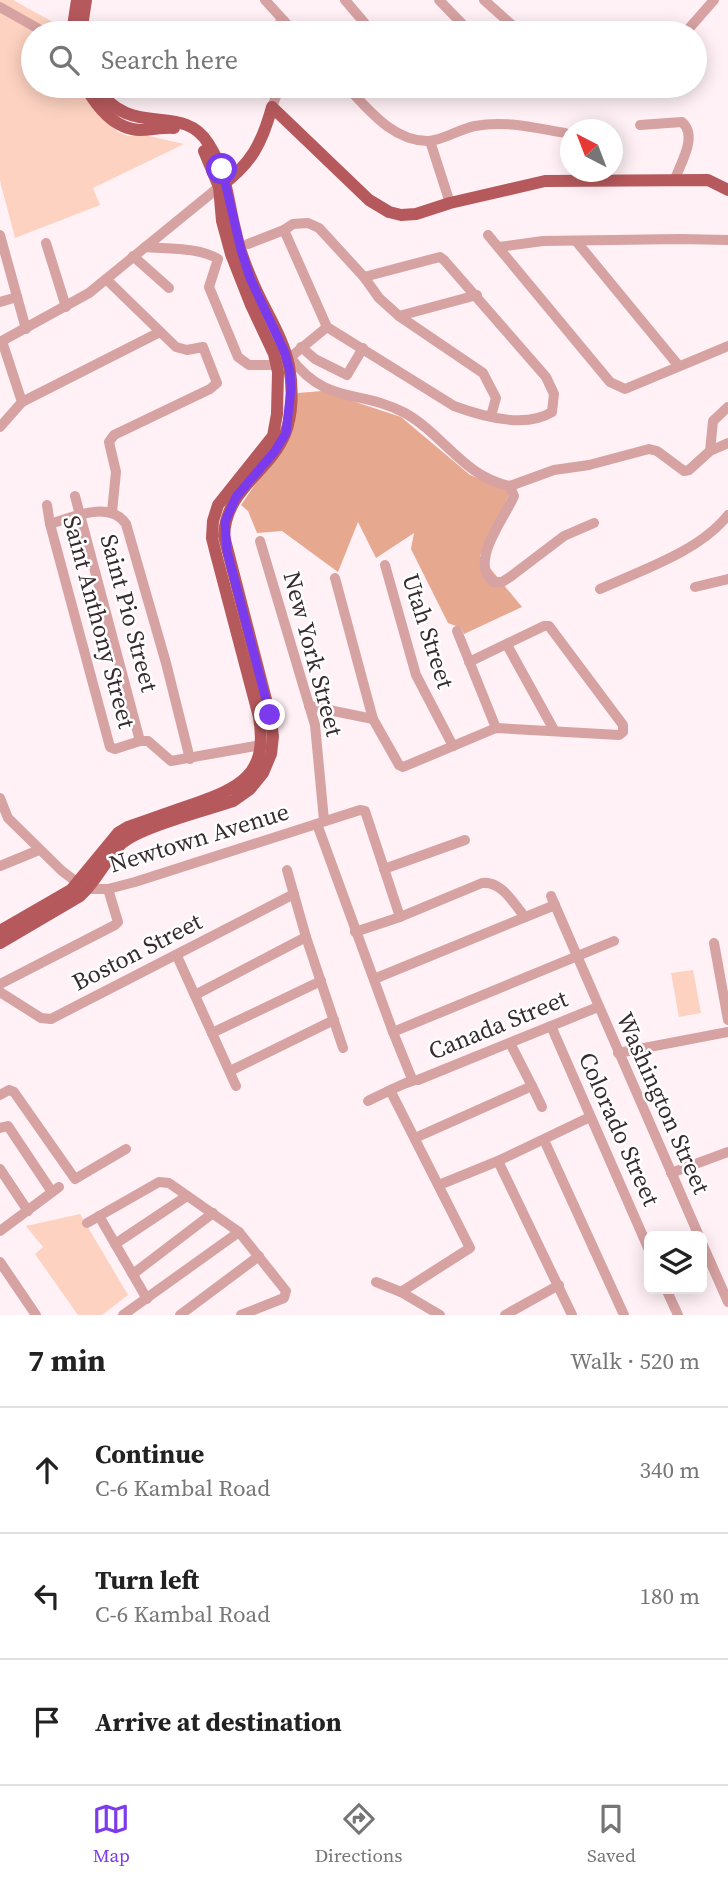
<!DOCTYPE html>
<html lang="en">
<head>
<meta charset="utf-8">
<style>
  body { margin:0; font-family:"Source Serif 4",serif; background:#f2f2f2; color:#222 }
  .controls { position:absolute; right:21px; bottom:21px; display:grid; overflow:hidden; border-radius:10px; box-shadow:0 4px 18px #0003 }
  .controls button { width:63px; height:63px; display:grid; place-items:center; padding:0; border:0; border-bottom:2px solid #e0e0e0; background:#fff; color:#222; font:35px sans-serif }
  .compass { position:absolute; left:560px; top:119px; width:63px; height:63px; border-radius:50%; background:#fff; box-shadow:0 4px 18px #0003; rotate:318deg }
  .stop { position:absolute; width:21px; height:21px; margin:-16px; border:5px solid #7c3aed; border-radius:50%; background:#fff }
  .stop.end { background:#7c3aed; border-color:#fff; box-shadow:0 2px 7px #0008 }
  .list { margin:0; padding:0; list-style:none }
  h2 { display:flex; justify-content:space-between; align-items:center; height:91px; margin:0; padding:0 28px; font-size:30px }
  h2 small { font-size:23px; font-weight:400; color:#767676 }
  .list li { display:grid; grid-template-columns:46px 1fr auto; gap:21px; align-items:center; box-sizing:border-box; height:126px; padding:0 28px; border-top:2px solid #e0e0e0 }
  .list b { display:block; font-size:26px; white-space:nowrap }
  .list p { margin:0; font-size:23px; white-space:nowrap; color:#767676 }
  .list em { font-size:23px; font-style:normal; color:#767676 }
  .icon { flex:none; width:38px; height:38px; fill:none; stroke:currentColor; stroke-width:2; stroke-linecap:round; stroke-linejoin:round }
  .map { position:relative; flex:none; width:728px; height:1315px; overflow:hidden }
  .search { position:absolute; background:#fff; box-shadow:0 4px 18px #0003; left:21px; right:21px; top:21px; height:77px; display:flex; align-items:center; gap:18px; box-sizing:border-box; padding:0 24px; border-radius:38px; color:#767676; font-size:26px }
  .sheet { height:469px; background:#fff }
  nav { display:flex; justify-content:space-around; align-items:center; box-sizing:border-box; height:98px; border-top:2px solid #e0e0e0; background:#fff; font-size:19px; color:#767676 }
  nav a { display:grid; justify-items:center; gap:4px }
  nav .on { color:#7c3aed }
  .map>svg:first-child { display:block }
  .green { fill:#fdd2c1 }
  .forest { fill:#e6a88f }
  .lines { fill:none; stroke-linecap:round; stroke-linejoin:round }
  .minor { stroke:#d7a2a2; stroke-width:10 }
  .major { stroke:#b6595d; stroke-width:12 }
  .route { stroke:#7c3aed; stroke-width:9 }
  .labels { text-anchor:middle; stroke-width:5; stroke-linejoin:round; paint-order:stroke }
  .street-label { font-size:24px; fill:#382b30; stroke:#fff }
</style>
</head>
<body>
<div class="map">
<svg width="728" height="1315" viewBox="0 0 728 1315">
  <rect width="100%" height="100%" fill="#fff1f5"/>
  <!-- green -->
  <g class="green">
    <polygon points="0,0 13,0 60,26 56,33 33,33 33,86 77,86 92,107 118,132 128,136 149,136 184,144 93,188 100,205 15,238 0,181"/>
    <polygon points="693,970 701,1013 679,1017 671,973"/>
    <polygon points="80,1214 128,1295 102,1315 78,1315 35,1254 43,1247 26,1226"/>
  </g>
  <!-- forest -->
  <polygon class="forest" points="322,391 401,417 470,475 511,491 480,556 522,607 464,634 461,628 448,623 411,549 414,533 376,558 358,522 338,572 282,531 257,533 248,511 241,505 288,437 298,393"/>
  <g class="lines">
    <!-- minor -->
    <g class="minor">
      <polyline points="265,0 295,33"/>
      <polyline points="345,0 373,33"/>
      <polyline points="439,0 471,33"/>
      <polyline points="484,0 521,33"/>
      <polyline points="0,7 46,33"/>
      <polyline points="265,33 284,21"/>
      <polyline points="685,33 714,0"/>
      <path d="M346,86C368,109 393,142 429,141C444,140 459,129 475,126C505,120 535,128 565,133"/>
      <polyline points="272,107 280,86"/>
      <path d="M640,125L682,122C698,136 681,162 675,179"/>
      <polyline points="430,141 450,203"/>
      <path d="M284,230L327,327L454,406C481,416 525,429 552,412L554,394L546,377L444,260L440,257L364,277"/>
      <polyline points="0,235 26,329"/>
      <polyline points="488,235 610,382 625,389 728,346"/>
      <polyline points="576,241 678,365"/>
      <polyline points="46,243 66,307"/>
      <polyline points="248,244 284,230 293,224 308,223 319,228 364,277 379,298 399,316 483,373 496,398 491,416"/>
      <path d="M145,247C167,249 199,247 218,259L209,287L238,357L249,365H277L287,360L327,327"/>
      <polyline points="499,247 543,241 680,239 728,240"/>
      <polyline points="133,256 169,288"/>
      <polyline points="106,279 176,347 187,350 203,347 217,383 210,389 114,435 109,442 116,472 112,512"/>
      <polyline points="0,302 17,297"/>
      <polyline points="399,316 477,295"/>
      <polyline points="0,342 89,293 219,187"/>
      <polyline points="301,347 315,359 347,375 363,348"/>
      <path d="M290,357C326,406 361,389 405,413C444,435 464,477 510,486"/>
      <polyline points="22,402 160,332"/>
      <polyline points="0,427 22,402 2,341"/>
      <polyline points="710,451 713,421 728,407"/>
      <polyline points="510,486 554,470 589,465 649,449 657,451 684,471 689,470 710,451 728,443"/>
      <path d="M510,486L514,496C506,516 467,564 494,582H502L510,577L564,536L594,523"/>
      <polyline points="75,496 140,741"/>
      <polyline points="47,505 50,524 110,747 115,749 140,741 148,741 171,761 261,745"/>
      <path d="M50,524C73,517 110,500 126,524L166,663L190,759"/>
      <polyline points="260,541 315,725 324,820"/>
      <polyline points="385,565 416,675 453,746"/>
      <polyline points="335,578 373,719 399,765 403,767 496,728 619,735 623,732 623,725 549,626 544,626 469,662"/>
      <polyline points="695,587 728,579"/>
      <path d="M600,589C642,570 700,551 728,515"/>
      <polyline points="457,631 496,728"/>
      <polyline points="507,645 554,730"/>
      <polyline points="309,706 373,719"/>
      <polyline points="0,798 8,818 62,871 78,883 88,889 108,889 135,882 360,810 365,811 400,917 355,932"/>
      <polyline points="317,824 393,1032 412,1079"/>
      <polyline points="0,866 39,850"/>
      <polyline points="384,869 465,840"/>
      <polyline points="287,870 306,937 343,1048"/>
      <polyline points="551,896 699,1236"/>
      <path d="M400,917L482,883C502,881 513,903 525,917"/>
      <polyline points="714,943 728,1020"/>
      <polyline points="177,956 236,1086"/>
      <polyline points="374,979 555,905"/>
      <polyline points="0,984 115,925 118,922 108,889"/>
      <polyline points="0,992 41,1018 51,1019 294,894"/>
      <polyline points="195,995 306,937"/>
      <polyline points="551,1026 649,1250"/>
      <polyline points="393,1032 614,941"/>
      <polyline points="212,1033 321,981"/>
      <polyline points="618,1053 728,1032"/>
      <polyline points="230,1071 334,1020"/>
      <polyline points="532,1086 542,1107"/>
      <polyline points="391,1092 470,1248 401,1292"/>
      <polyline points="0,1095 9,1090 14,1092 75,1179 126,1149"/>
      <path d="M368,1101C379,1096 410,1079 418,1080L598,1007"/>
      <polyline points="0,1128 8,1126 52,1192"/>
      <polyline points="415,1138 532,1086 510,1043"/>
      <polyline points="544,1140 624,1315"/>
      <polyline points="498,1161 572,1315"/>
      <polyline points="0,1169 28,1211"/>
      <polyline points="671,1173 728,1152"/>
      <polyline points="439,1185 498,1161 590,1117"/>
      <polyline points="99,1216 147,1299"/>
      <polyline points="87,1223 159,1182 169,1183 239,1232 286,1291 284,1298 241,1315"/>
      <polyline points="0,1231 59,1187"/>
      <polyline points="702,1243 728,1302"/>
      <polyline points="115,1244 187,1196"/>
      <polyline points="0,1262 36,1315"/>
      <polyline points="133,1274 213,1213"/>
      <polyline points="376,1282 401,1292 440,1315"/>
      <polyline points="666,1289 678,1315"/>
      <polyline points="123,1315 239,1232"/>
      <polyline points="180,1315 259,1256"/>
      <polyline points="505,1315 559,1285"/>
    </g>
    <!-- major -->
    <g class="major">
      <polyline points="72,33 77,0"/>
      <polyline points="81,33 86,0"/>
      <path d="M85,86C97,107 114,129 140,130C152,130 163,127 174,128"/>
      <path d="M221,186C252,163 262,143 272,107L369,200L389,212L401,215L416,214L450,203L545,181L708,180L728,190"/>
      <path d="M0,931L71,890L118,833L128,827C149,820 170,812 191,805C239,788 269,776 259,717L216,554L212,538L213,521L218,505L273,436L277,414L278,372L274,354L251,305L231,254L222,221L219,187L204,151"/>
      <path d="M0,943L80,896C97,881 105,860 121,844C139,827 207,810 233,801L250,789L263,773L271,754L273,736L270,715L224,536C226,488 269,473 285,434C293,415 293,386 289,366C283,335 262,307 251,278C245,264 239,248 236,233C227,199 228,174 208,143C182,101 130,141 96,86"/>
    </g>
  </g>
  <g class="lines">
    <!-- route -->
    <polyline class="route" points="222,169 241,250 250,278 285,353 290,372 291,389 286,433 275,451 236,497 225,522 227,551 270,715"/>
  </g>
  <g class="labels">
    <!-- street labels -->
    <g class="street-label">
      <text transform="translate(129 613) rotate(75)" y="8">Saint Pio Street</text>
      <text transform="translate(99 622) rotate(75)" y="8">Saint Anthony Street</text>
      <text transform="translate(428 631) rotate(72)" y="8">Utah Street</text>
      <text transform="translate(313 654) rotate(75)" y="8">New York Street</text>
      <text transform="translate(199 838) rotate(-17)" y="8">Newtown Avenue</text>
      <text transform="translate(137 952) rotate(-27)" y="8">Boston Street</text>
      <text transform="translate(498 1025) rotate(-22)" y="8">Canada Street</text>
      <text transform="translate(663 1103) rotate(66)" y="8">Washington Street</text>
      <text transform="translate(619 1129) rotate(66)" y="8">Colorado Street</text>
    </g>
  </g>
</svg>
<div class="controls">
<button><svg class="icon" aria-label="layers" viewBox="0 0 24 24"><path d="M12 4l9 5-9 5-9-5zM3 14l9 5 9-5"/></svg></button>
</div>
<svg class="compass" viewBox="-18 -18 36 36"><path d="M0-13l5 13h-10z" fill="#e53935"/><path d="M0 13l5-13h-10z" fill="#767676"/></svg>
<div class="stop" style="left:222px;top:169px"></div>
<div class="stop end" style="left:270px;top:715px"></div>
<div class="search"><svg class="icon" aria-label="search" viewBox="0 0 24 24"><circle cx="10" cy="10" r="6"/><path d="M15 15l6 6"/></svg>Search here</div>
</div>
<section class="sheet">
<h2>7 min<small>Walk · 520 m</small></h2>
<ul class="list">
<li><svg class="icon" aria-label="ahead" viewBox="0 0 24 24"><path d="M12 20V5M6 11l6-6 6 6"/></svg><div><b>Continue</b><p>C-6 Kambal Road</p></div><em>340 m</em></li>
<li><svg class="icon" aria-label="left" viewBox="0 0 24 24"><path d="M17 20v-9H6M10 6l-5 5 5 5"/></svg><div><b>Turn left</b><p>C-6 Kambal Road</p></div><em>180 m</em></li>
<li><svg class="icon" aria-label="arrive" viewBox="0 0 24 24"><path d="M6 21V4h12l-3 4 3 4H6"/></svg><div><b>Arrive at destination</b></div></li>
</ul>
</section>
<nav>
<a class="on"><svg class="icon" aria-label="map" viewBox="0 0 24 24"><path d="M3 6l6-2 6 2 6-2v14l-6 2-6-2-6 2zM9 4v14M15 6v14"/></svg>Map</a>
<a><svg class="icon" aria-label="directions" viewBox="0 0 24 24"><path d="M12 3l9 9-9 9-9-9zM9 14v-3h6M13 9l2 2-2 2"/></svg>Directions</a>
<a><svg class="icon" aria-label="saved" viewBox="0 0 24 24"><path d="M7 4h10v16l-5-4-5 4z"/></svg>Saved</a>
</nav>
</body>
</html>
